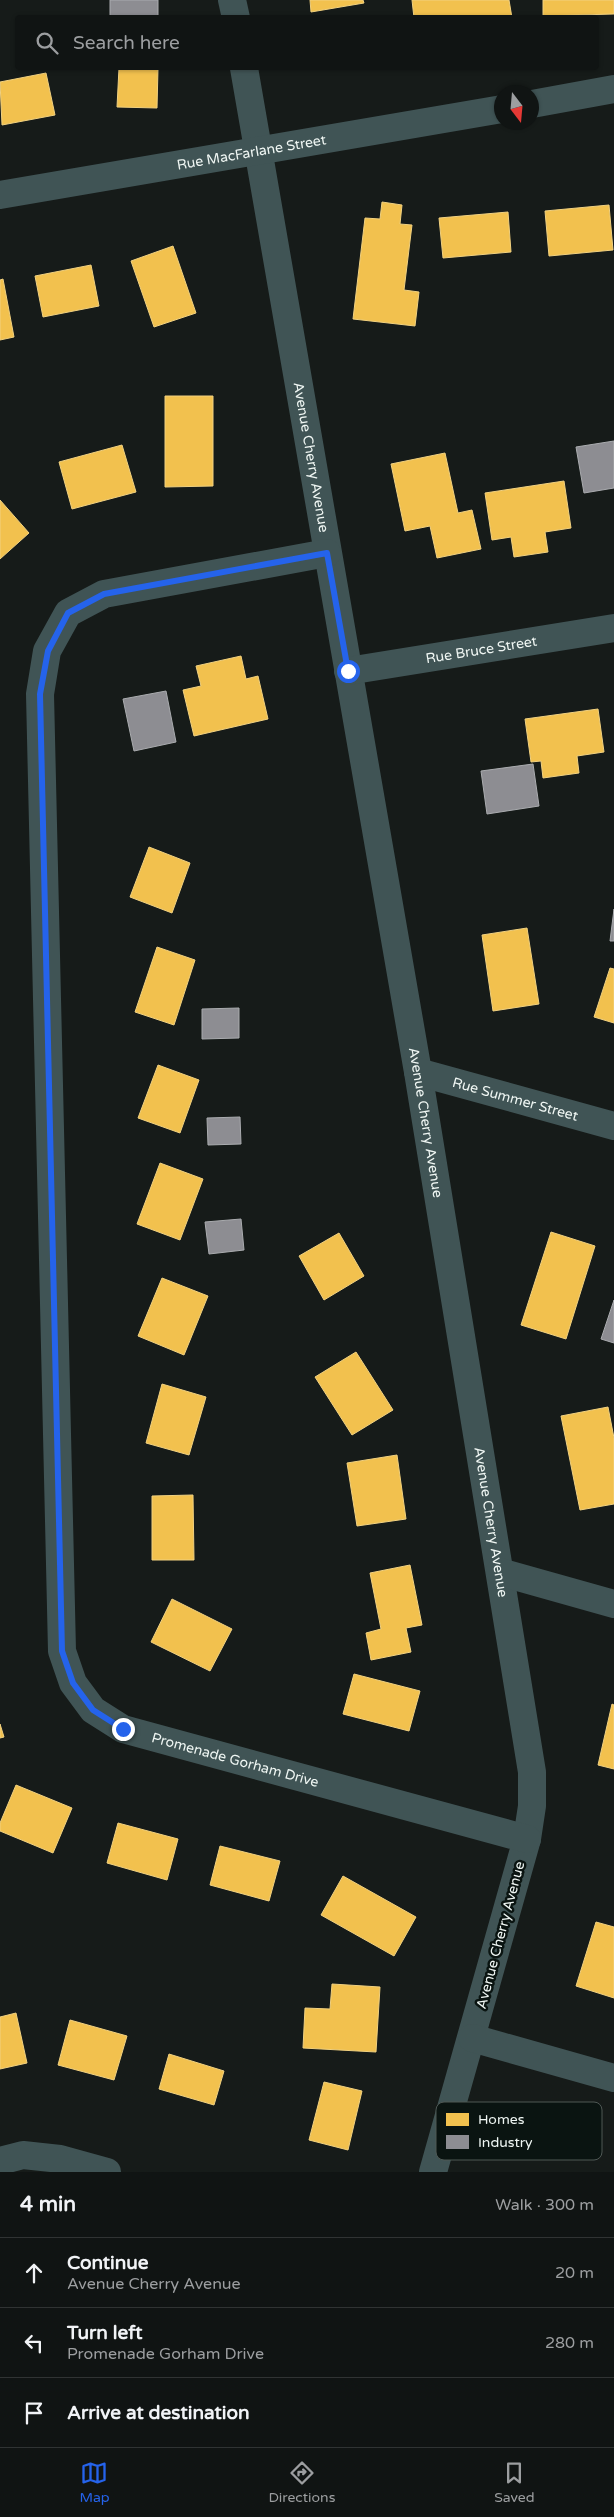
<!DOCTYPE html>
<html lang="en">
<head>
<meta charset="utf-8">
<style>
  body { margin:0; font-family:"Varela Round",sans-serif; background:#191d1c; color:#f1f3f6 }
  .compass { position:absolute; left:494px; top:85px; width:45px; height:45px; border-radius:50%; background:#101413; box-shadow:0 1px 4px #0004; rotate:164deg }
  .stop { position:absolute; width:15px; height:15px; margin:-11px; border:4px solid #2563eb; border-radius:50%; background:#fff }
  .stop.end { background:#2563eb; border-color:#fff; box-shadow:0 1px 5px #0008 }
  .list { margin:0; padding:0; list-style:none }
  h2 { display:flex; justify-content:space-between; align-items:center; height:65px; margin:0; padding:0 20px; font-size:21px }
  h2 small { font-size:16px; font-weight:400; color:#9c9ea0 }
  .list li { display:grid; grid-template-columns:32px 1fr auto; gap:15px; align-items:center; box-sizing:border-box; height:70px; padding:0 20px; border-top:1px solid #303333 }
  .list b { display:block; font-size:19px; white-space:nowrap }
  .list p { margin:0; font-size:16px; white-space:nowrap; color:#9c9ea0 }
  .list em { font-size:16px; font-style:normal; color:#9c9ea0 }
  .icon { flex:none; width:28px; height:28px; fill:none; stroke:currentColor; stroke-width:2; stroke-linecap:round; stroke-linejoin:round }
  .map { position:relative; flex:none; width:614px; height:2172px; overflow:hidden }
  .search { position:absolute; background:#101413; box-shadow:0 1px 4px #0004; left:15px; right:15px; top:15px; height:55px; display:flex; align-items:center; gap:12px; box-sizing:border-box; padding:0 18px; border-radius:5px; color:#9c9ea0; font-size:19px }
  .sheet { height:275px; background:#101413 }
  nav { display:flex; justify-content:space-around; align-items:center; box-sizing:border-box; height:70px; border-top:1px solid #303333; background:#101413; font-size:14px; color:#9c9ea0 }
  nav a { display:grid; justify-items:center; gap:2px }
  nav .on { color:#2563eb }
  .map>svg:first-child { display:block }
  .homes { fill:#f2c14e; stroke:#f1d180 }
  .industry { fill:#8d8d92; stroke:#aaacaf }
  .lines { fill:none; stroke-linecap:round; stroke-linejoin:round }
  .street { stroke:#405455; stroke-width:28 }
  .route { stroke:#2563eb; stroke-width:6 }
  .labels { text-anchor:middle; stroke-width:5; stroke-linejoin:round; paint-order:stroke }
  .street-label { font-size:14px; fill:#eff6f3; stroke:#0a1411 }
  .key { fill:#0a1411; stroke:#4f5855; stroke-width:1 }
  .key-label { font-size:14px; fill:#eff6f3 }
</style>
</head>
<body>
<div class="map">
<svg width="614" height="2172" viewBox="0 0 614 2172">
  <rect width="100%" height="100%" fill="#161b19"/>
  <!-- homes -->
  <g class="homes">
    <polygon points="310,0 363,0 364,3 311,12"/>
    <polygon points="412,0 509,0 512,18 414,18"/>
    <polygon points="543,0 614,0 614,14 543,16"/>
    <polygon points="119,68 158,68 157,108 117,107"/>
    <polygon points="46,73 55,115 2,125 0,82"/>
    <polygon points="382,202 402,205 400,224 412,225 404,290 419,292 415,326 353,319 365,218 380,219"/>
    <polygon points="609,205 613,250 549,256 545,211"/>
    <polygon points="508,212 511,252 443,258 439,218"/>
    <polygon points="173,246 196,313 154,327 131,261"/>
    <polygon points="91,265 99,306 43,317 35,276"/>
    <polygon points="3,279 14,337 0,340 0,280"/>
    <polygon points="165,396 213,396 213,486 165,487"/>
    <polygon points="122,445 136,492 72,509 59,462"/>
    <polygon points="445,453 458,513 472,510 481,549 437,558 430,526 405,531 391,464"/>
    <polygon points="564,481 571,528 545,532 548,552 514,557 511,537 492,540 485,493"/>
    <polygon points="0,500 29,533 0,559"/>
    <polygon points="241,656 246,679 258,676 268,719 194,736 183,690 201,686 196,666"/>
    <polygon points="598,709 604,752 577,756 579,773 543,778 541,761 531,762 525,719"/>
    <polygon points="149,847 190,863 172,913 130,897"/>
    <polygon points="527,928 539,1004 493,1011 482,935"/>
    <polygon points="157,947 195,960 174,1025 135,1012"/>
    <polygon points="610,968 614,969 614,1023 594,1017"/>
    <polygon points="158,1065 199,1080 180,1133 138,1118"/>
    <polygon points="160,1163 203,1179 180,1240 137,1224"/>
    <polygon points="551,1232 595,1246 566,1339 521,1325"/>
    <polygon points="339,1233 364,1276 324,1300 299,1256"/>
    <polygon points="162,1278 208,1296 184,1355 138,1336"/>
    <polygon points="356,1352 393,1410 352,1435 315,1377"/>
    <polygon points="162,1384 206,1397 189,1455 146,1443"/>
    <polygon points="608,1407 614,1438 614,1504 580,1510 561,1416"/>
    <polygon points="397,1455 406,1519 357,1526 347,1463"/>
    <polygon points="193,1495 194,1560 152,1560 152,1496"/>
    <polygon points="410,1565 422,1625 406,1628 411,1652 371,1660 366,1633 381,1629 370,1573"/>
    <polygon points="172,1599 232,1629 210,1671 151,1642"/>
    <polygon points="354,1674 420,1691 409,1731 343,1714"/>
    <polygon points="612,1704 614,1705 614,1769 598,1765"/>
    <polygon points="0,1724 4,1737 0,1738"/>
    <polygon points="16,1785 72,1808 53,1853 0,1831 0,1823"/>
    <polygon points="118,1823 178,1839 167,1880 107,1863"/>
    <polygon points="220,1846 280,1861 269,1901 210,1885"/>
    <polygon points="343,1876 416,1917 394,1956 321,1915"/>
    <polygon points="596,1922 614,1927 614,1998 576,1986"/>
    <polygon points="332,1984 380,1987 376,2052 303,2048 305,2008 330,2009"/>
    <polygon points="16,2013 27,2063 0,2069 0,2017"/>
    <polygon points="70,2020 127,2036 114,2080 58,2065"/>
    <polygon points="169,2054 224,2071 214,2105 159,2089"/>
    <polygon points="324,2082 362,2091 348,2150 309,2140"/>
  </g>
  <!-- industry -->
  <g class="industry">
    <rect x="110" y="0" width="48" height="18"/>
    <polygon points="614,441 614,488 584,493 576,447"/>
    <polygon points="166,691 176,742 134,751 123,699"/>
    <polygon points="533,764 539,806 487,814 481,771"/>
    <polygon points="614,909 614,941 610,941"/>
    <polygon points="239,1008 239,1038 202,1039 202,1009"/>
    <polygon points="240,1117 241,1144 208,1145 207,1118"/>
    <polygon points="241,1219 244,1250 209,1254 205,1222"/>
    <polygon points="614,1300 614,1343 601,1339"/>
  </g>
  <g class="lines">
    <!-- street -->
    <g class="street">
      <polyline points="232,0 236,18"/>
      <path id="s1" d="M244,68L418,1072L532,1772V1806L527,1839L433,2172"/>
      <polyline points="532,104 614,89"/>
      <path id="s2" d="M0,195L502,109"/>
      <path id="s3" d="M327,553L104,594L68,613L47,651L40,694L62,1651L73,1683L93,1710L123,1729L527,1839"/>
      <path id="s4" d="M348,671L614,628"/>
      <path id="s5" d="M418,1072L614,1126"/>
      <polyline points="500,1572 614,1604"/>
      <polyline points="472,2038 614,2078"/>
      <polyline points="0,2161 23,2155 60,2159 107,2172"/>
    </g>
  </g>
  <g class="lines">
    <!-- route -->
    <polyline class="route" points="123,1729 93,1710 73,1683 62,1651 40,694 48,651 68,613 104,594 327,553 348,671"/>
  </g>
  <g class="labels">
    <!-- street labels -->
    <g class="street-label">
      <text dy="5" stroke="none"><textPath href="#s2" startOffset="255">Rue MacFarlane Street</textPath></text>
      <text dy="5" stroke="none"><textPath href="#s1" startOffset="395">Avenue Cherry Avenue</textPath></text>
      <text dy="5" stroke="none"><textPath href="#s4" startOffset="135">Rue Bruce Street</textPath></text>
      <text dy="5" stroke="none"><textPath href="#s5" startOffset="101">Rue Summer Street</textPath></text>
      <text dy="5" stroke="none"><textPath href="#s1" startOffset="1070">Avenue Cherry Avenue</textPath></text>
      <text dy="5" stroke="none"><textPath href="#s1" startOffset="1475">Avenue Cherry Avenue</textPath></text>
      <text dy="5" stroke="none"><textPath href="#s3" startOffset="1531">Promenade Gorham Drive</textPath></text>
      <text transform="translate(500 1935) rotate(-75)" y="5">Avenue Cherry Avenue</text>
    </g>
  </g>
  <!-- legend -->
  <rect x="436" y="2102" width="166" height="58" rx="8" class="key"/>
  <rect x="446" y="2113" width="23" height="13" fill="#f2c14e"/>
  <rect x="446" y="2135" width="23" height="14" fill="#8d8d92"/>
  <g class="key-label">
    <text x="478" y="2124">Homes</text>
    <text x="478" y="2147">Industry</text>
  </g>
</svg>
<svg class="compass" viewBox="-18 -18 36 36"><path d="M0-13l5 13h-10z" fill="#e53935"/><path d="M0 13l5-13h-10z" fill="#9c9ea0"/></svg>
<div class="stop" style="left:348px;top:671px"></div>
<div class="stop end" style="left:123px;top:1729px"></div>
<div class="search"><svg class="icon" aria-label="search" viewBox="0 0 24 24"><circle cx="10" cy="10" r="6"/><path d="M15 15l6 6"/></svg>Search here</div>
</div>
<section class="sheet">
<h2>4 min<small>Walk · 300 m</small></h2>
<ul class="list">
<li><svg class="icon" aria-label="ahead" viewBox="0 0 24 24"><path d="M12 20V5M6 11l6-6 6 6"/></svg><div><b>Continue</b><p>Avenue Cherry Avenue</p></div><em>20 m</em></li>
<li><svg class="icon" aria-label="left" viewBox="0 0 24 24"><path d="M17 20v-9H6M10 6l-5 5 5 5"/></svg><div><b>Turn left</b><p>Promenade Gorham Drive</p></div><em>280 m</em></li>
<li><svg class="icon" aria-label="arrive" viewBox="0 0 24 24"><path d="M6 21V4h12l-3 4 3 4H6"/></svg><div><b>Arrive at destination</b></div></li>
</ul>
</section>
<nav>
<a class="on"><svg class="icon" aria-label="map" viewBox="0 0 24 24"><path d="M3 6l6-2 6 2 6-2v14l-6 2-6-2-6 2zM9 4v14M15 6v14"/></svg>Map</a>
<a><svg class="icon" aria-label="directions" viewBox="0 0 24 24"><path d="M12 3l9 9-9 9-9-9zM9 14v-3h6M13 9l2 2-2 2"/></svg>Directions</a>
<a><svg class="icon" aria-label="saved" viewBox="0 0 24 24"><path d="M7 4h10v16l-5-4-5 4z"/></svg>Saved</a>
</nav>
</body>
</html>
